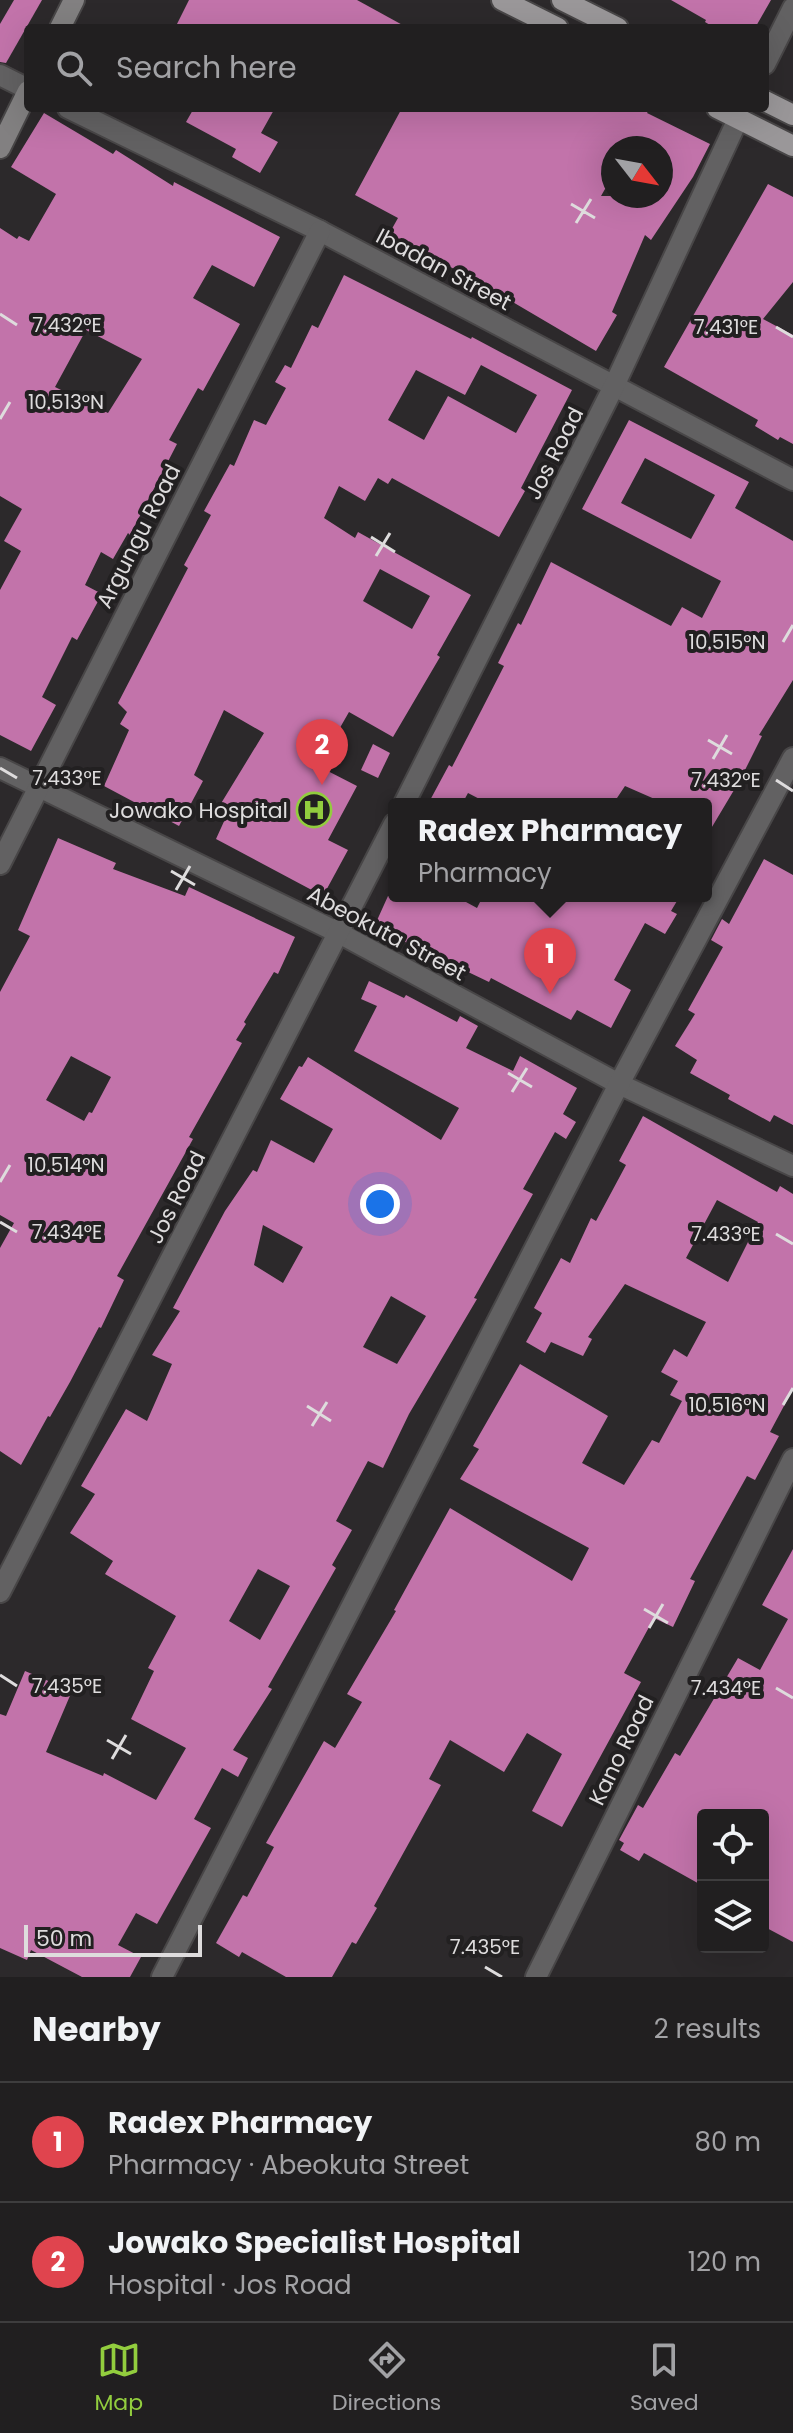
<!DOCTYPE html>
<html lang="en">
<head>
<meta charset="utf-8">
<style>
  body { margin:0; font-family:Poppins,sans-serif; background:#292729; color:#f1f3f6 }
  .controls { position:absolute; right:24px; bottom:24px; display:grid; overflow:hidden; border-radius:8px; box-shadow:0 8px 32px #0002 }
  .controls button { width:72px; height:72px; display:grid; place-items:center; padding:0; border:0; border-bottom:2px solid #3e3d3e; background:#211f20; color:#f1f3f6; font:40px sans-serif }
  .compass { position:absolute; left:601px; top:136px; width:72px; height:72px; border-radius:50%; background:#211f20; box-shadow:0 8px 32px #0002; rotate:121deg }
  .scale { position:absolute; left:24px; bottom:20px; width:178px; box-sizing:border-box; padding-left:8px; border:4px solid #dedcdd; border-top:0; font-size:22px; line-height:28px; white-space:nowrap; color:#dedcdd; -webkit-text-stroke:6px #222021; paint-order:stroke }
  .you { position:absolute; left:380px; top:1204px; width:28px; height:28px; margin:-20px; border:6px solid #fff; border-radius:50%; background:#1a73e8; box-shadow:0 0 0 12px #1a73e833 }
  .badge { display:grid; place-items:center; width:52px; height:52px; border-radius:50%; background:#92cd3e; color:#fff; font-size:26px; font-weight:700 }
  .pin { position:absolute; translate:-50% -66px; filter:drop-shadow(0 2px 4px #0008) }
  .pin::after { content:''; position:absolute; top:42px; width:28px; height:24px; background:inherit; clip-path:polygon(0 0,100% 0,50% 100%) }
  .popup { position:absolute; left:388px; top:798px; width:324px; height:104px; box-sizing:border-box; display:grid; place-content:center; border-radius:8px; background:#211f20; filter:drop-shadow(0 2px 6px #0005); font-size:26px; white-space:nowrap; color:#a2a2a5 }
  .popup b { font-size:30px; color:#f1f3f6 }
  .popup::after { content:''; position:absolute; left:50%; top:100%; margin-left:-16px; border:16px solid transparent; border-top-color:#211f20 }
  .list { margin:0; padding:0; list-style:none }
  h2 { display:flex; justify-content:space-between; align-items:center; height:104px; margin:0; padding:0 32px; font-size:34px }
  h2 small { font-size:26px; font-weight:400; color:#a2a2a5 }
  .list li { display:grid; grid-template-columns:52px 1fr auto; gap:24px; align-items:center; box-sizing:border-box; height:120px; padding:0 32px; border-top:2px solid #3e3d3e }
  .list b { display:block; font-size:30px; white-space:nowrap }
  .list p { margin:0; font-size:26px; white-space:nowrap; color:#a2a2a5 }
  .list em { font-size:26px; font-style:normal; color:#a2a2a5 }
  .icon { flex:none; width:44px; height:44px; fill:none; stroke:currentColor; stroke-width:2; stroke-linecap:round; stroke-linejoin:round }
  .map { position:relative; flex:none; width:793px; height:1977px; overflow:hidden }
  .search { position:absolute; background:#211f20; box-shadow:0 8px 32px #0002; left:24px; right:24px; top:24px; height:88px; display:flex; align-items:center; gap:20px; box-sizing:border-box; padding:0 28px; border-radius:8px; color:#a2a2a5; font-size:30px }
  .sheet { height:344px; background:#211f20 }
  nav { display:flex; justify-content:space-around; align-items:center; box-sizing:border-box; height:112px; border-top:2px solid #3e3d3e; background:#211f20; font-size:22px; color:#a2a2a5 }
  nav a { display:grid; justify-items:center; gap:4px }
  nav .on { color:#92cd3e }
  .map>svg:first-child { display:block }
  .building { fill:#c273aa; fill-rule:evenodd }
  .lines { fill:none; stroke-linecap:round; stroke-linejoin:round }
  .street-casing { stroke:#484647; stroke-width:24 }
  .secondary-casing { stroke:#484647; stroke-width:24 }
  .primary-casing { stroke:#484647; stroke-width:24 }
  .street { stroke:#626162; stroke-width:20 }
  .secondary { stroke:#828081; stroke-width:20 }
  .primary { stroke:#9a9799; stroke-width:20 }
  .ticks { fill:none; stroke:#dedcdd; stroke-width:3 }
  .labels { text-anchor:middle; stroke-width:8; stroke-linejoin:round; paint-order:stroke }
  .street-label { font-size:22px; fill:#dedcdd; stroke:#222021 }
  .poi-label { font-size:22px; fill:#dedcdd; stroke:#222021; text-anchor:end }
  .ticks-label { font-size:20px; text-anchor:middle; fill:#dedcdd; stroke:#222021; stroke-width:8; stroke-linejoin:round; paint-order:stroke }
</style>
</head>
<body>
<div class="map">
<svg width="793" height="1977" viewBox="0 0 793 1977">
  <rect width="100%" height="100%" fill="#2c292b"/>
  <!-- building -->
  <g class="building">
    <polygon points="14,0 42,0 6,63 0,62 0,24"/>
    <polygon points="189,0 357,0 408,28 175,28"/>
    <polygon points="671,0 771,0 755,28 715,28 705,22 706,20"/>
    <polygon points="194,108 275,108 261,133 278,142 260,173 232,157 236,149 186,122"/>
    <path d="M402,108H650L647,113L710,144L693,177L651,240L645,235L612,312L617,315L596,351L484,285L389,234L398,218L355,195ZM613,148H661V196H601L613,175Z"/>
    <path d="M44,113L113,154L116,150L173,186L174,182L280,237L254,287L212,265L193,298L240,324L203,391L198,388L169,440L177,444L130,535L128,533L113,559L101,552L85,585L102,594L77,640L72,637L42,697L56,705L31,751L0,735V590L21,551L4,541L22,509L0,496V228L17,239L19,236L29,241L56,194L11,167ZM86,330L142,359L108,413L55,387Z"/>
    <polygon points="768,184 793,197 793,282 763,319 793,335 793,444 780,437 778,440 755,426 758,420 664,367"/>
    <path d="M344,275L471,339L472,337L572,390L521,488L525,491L499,537L392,478L388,484L378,478L365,501L339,486L324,518L355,538L358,532L471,595L437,655L440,657L393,737L349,712L318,766L357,786L328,840L348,850L323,896L216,839L226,817L217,810L264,733L224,710L194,775L203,781L179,826L104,786L129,730L120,724L127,712L118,703L188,568L184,565L211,515L204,511L230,464L234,466L254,420L266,425L286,388L275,382L285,365L291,368L312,325L318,328ZM481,365L537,395L516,433L448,396L424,440L388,420L416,370L465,395ZM380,569L430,596L412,629L363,601Z"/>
    <path d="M629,420L749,482L735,508L793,541V680L759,735L762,736L740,780L706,837V804H666L625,786L613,804H489L468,793L462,804H428L449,765L452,767L481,711L504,666L498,663L518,623L521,625L551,562L671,626L682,607L702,618L721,581L582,509ZM645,458L715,495L691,539L621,503Z"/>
    <polygon points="373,744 390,753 378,778 361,770"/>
    <path d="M58,838L116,863L113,869L185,896L189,887L295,937L278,974L274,972L244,1022L246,1024L236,1040L242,1043L189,1137L193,1139L117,1276L124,1280L101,1328L99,1327L70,1382L50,1417L48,1416L21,1465L0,1451V1248L14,1223L0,1215V992L30,936L18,930ZM71,1056L111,1077L92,1113L89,1112L84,1121L46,1100Z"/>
    <polygon points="764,859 793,875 793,1125 774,1115 770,1122 728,1099 730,1095 690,1073 697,1060 675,1046 695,1014 688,1010 723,947 711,940 722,919 729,924"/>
    <polygon points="388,896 455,896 477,908 483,896 680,896 671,911 677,914 665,934 645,923 614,980 631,990 611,1028 577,1010 571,1020 491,978 489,982 374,927"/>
    <path d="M369,981L404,998L406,995L457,1022L460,1016L478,1026L466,1048L513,1071L520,1056L577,1088L563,1114L576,1122L566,1139L555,1132L523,1189L533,1194L474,1298L477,1299L409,1414L383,1468L368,1461L336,1521L352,1530L332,1565L336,1568L268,1687L272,1689L233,1750L248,1758L238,1777L222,1768L194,1819L211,1828L157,1924L136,1913L118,1945L141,1957L130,1977H82L31,1950L27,1960L0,1948V1714L6,1716L25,1671L72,1691L46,1752L103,1776L104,1773L156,1800L186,1748L131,1719L154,1671L148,1668L176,1616L105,1574L113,1561L70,1533L95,1494L81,1486L126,1409L147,1421L172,1364L152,1355L180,1311L173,1308L225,1211L253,1170L257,1172L271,1140L314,1163L333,1129L280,1099L299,1066L302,1067L308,1057L441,1140L459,1108L354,1051L377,1006L361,999ZM263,1225L303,1247L283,1283L254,1265ZM391,1296L426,1316L397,1364L363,1347ZM258,1569L290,1586L260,1640L229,1621Z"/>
    <path d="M643,1116L777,1192L780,1186L793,1194V1389L770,1432L779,1436L755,1480L747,1476L718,1528L690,1579L695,1581L673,1627L654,1618L624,1673L641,1682L562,1827L532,1811L562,1754L527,1733L504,1772L450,1740L429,1779L441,1785L374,1906L377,1908L356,1944L352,1942L332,1977H286L242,1952L239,1957L216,1943L243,1895L247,1897L274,1847L266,1843L324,1741L335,1748L362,1702L347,1694L396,1611L394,1610L450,1508L572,1581L589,1548L460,1479L479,1449L473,1446L520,1364L608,1416L582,1463L624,1485L652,1440L659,1443L682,1401L670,1395L678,1381L661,1372L674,1349L687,1357L706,1322L625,1284L588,1337L592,1339L583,1356L551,1342L545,1353L526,1342L542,1313L534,1308L561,1258L570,1263L591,1218L596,1221L626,1165L619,1161ZM717,1200L758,1222L728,1282L686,1258Z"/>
    <polygon points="793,1549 793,1942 763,1926 763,1815 703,1815 703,1886 644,1853 639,1861 620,1850 624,1843 619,1840 638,1805 643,1808 675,1753 680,1756 738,1658 760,1670 788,1619 762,1605"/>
  </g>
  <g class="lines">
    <!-- street casing -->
    <g class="street-casing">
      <g id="street">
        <polyline points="765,64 793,8"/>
        <polyline points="0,75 28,89"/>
        <polyline points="68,108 320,231 793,480"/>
        <polyline points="0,768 339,933 619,1084 793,1166"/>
        <polyline points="404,804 614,386 738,119"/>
        <polyline points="0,864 320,231"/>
        <polyline points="0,1592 394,824"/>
        <polyline points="162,1977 619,1084 793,758"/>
        <polyline points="536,1977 793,1459"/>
      </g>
    </g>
    <!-- secondary casing -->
    <g class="secondary-casing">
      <g id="secondary">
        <polyline points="60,28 74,0"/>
        <polyline points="0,148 28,91"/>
      </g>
    </g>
    <!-- primary casing -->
    <g class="primary-casing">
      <g id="primary">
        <polyline points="502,0 558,28"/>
        <polyline points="562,0 618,28"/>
        <polyline points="765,101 793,115"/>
        <polyline points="717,108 793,146"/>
      </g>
    </g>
    <!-- street -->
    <use href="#street" class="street"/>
    <!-- secondary -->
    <use href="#secondary" class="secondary"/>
    <!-- primary -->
    <use href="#primary" class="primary"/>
  </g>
  <!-- ticks -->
  <path class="ticks" d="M571,204L595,218M576,223L591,199M0,314L17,325M776,327L793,337M0,419L10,402M371,537L395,552M376,556L390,533M783,642L793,625M708,740L732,754M713,759L727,735M0,768L17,778M776,780L793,791M171,871L195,885M176,890L190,866M508,1073L532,1087M512,1092L527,1068M0,1182L10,1165M0,1222L17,1232M776,1234L793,1244M783,1405L793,1388M307,1406L331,1421M312,1426L327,1402M644,1609L668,1623M649,1628L663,1604M0,1675L17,1686M776,1688L793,1698M107,1740L131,1754M112,1759L126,1735M485,1967L502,1977"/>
  <!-- icons -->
  <defs>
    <g id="hospital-ring" transform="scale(1.8)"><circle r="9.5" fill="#222021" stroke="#92cd3e" stroke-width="1.5"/><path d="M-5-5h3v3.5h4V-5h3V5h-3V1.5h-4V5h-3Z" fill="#92cd3e"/></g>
  </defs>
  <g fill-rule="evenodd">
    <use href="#hospital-ring" x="314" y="810"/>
  </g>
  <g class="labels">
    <!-- street labels -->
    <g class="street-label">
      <text transform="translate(444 269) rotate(28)" y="8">Ibadan Street</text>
      <text transform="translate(554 453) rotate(-63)" y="8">Jos Road</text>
      <text transform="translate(138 536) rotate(-63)" y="8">Argungu Road</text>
      <text transform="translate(387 933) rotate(28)" y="8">Abeokuta Street</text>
      <text transform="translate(176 1197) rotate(-63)" y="8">Jos Road</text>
      <text transform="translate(621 1750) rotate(-64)" y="8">Kano Road</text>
    </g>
    <!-- poi labels -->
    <g class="poi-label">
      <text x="288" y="818">Jowako Hospital</text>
    </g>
  </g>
  <g class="ticks-label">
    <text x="67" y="332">7.432°E</text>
    <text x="726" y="334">7.431°E</text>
    <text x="66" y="409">10.513°N</text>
    <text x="727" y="649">10.515°N</text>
    <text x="67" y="785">7.433°E</text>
    <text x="726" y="787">7.432°E</text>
    <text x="66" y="1172">10.514°N</text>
    <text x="67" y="1239">7.434°E</text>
    <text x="726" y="1241">7.433°E</text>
    <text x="727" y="1412">10.516°N</text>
    <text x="67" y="1693">7.435°E</text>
    <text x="726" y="1695">7.434°E</text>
    <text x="485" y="1954">7.435°E</text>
  </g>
</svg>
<div class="controls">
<button><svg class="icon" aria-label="locate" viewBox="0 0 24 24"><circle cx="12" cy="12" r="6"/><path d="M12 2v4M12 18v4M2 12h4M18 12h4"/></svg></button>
<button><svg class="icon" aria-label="layers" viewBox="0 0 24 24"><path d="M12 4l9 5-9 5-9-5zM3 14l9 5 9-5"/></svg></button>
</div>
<svg class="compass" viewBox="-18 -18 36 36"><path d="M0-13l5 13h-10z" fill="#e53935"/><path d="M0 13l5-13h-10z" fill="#a2a2a5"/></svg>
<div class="scale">50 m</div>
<div class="you"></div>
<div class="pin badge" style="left:550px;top:994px;background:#e0444e">1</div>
<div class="popup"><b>Radex Pharmacy</b>Pharmacy</div>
<div class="pin badge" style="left:322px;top:785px;background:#e0444e">2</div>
<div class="search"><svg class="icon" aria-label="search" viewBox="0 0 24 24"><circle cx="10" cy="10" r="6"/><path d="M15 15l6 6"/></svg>Search here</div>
</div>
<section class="sheet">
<h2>Nearby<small>2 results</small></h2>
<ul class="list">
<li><span class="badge" style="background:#e0444e">1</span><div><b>Radex Pharmacy</b><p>Pharmacy · Abeokuta Street</p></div><em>80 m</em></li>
<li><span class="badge" style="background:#e0444e">2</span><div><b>Jowako Specialist Hospital</b><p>Hospital · Jos Road</p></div><em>120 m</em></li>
</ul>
</section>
<nav>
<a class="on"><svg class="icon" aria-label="map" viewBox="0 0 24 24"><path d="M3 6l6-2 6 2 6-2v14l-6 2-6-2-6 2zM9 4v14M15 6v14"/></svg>Map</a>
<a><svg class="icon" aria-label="directions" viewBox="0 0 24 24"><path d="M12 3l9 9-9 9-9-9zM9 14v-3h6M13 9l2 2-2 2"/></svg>Directions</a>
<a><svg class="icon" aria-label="saved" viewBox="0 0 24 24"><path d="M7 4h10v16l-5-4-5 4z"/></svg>Saved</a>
</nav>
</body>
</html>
